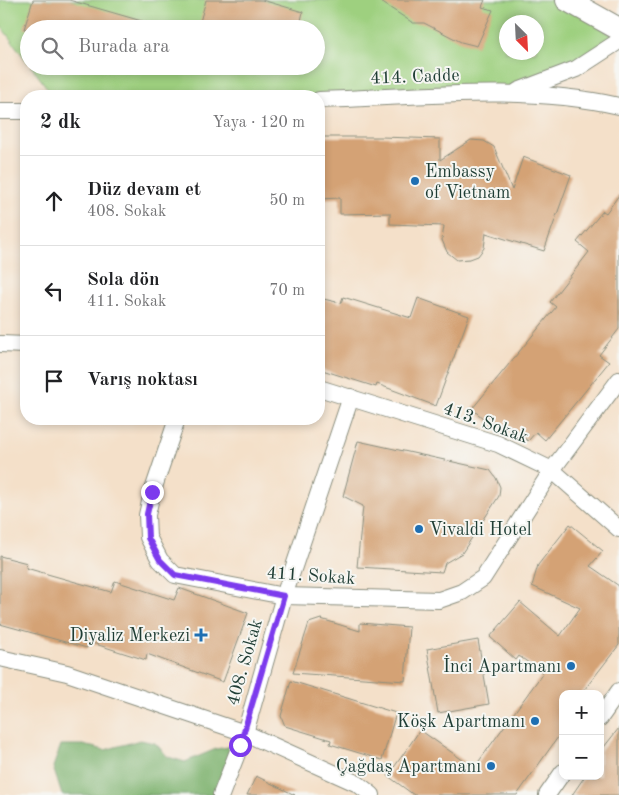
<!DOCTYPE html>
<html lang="tr">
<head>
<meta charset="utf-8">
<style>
  body { margin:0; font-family:"Old Standard TT",serif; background:#f6f6f6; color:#202124 }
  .controls { position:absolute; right:15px; bottom:15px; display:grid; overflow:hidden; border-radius:10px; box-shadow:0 2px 8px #0003 }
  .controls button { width:45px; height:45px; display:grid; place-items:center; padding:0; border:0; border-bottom:1px solid #e0e0e0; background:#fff; color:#202124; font:25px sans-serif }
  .compass { position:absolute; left:499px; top:15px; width:45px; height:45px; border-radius:50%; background:#fff; box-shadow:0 2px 8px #0003; rotate:156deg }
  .stop { position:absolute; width:15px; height:15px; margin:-11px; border:4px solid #7c3aed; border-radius:50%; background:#fff }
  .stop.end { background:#7c3aed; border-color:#fff; box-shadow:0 1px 5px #0008 }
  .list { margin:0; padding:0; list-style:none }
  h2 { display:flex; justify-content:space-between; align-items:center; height:65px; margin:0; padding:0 20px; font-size:21px }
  h2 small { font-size:16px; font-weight:400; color:#757577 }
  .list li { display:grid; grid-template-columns:32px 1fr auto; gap:15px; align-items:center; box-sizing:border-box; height:90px; padding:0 20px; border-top:1px solid #e0e0e0 }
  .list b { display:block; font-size:19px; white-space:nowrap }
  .list p { margin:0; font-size:16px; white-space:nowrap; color:#757577 }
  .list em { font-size:16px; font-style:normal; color:#757577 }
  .icon { flex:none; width:28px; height:28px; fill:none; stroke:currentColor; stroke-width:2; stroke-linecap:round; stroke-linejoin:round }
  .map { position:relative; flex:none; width:619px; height:795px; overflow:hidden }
  .search { position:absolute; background:#fff; box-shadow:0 2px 8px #0003; left:20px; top:20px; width:305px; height:55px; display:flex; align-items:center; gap:12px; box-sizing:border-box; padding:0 18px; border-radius:28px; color:#757577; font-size:19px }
  .panel { position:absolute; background:#fff; box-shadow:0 2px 8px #0003; left:20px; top:90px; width:305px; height:335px; border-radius:20px }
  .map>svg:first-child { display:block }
  .green { fill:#9ed07f; stroke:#5e865a; fill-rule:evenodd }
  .forest { fill:#7eb26e; stroke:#4e7851 }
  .building { fill:#d4a275 }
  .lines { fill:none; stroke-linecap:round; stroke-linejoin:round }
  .street-casing { stroke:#8a8e7e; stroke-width:18 }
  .secondary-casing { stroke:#8a8e7e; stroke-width:24 }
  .street { stroke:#fff; stroke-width:16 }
  .secondary { stroke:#fff; stroke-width:22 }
  .route { stroke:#7c3aed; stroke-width:6 }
  .poi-dot { fill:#1f6fb2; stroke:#f6f6f2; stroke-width:2 }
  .labels { text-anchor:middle; stroke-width:4; stroke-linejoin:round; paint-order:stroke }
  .street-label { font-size:18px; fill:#1f3d34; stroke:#f6f6f2 }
  .poi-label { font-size:18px; fill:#1f3d34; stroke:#f6f6f2; text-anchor:end }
</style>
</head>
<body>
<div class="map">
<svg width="619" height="795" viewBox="0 0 619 795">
  <rect width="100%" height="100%" fill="#f6f6f2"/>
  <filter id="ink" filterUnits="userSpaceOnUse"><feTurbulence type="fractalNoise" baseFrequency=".02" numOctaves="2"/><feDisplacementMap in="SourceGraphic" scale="10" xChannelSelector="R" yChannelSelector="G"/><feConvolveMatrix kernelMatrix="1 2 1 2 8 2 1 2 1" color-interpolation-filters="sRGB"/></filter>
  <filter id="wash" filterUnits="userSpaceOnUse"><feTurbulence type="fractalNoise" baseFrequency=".0096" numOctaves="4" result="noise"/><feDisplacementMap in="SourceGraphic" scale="20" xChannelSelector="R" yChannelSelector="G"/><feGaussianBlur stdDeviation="1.12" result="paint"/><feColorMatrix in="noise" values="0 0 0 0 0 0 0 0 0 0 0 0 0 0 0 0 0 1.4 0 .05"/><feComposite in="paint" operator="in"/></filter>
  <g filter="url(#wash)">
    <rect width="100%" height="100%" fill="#f4e0c9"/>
    <!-- green -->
    <path class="green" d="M0,0H567L619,41L513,92L319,96H53L31,66H316V29H29V64L0,25ZM506,22H536V52H506Z"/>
    <!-- forest -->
    <polygon class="forest" points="140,740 155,743 168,757 185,762 216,749 240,745 221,795 62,795 53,767 61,745 83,745 105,750"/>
    <g id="blocks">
      <!-- building -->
      <g class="building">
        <polygon points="33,0 69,0 152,24 151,29 24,29"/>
        <polygon points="206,0 262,0 303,12 299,29 198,29"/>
        <polygon points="378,0 485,0 482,7 493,10 477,46 461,42 424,23 413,23"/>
        <polygon points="319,137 382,137 440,139 440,160 471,140 484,141 494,147 512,190 523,157 571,175 544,251 486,233 484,248 478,256 470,259 457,260 447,252 442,240 444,226 390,224 390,213 340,214 340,198 319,199"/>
        <polygon points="619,195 619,329 599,355 609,362 545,440 536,432 528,441 504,422 495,428 472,409 556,307 550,302 589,252 577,242 603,211 606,213"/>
        <polygon points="343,297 411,318 418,298 469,316 436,406 377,384 376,387 319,369 319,298 341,303"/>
        <polygon points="358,441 490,470 496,478 500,487 499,496 462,553 445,563 442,572 357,567 363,506 343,496"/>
        <polygon points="570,524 603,551 590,566 619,586 619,645 581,694 563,694 563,730 517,795 414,795 388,776 420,730 474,768 543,673 519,656 516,660 490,637 520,602 560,636 580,608 532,586 538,565"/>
        <polygon points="0,556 27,563 26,568 111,592 115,581 174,600 179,588 248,613 223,682 147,654 146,660 89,642 87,648 0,624"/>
        <polygon points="321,619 360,631 360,623 409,627 405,681 293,673 309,623"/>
        <polygon points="478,640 489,704 438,713 427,649"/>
        <polygon points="291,681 396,713 382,760 330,744 331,740 285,726 281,716"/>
        <polygon points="619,728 619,795 572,795 585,776 600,776 600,752"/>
        <polygon points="256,776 295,795 247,795"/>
      </g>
    </g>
  </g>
  <g filter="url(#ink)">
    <use href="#blocks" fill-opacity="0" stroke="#8a8e7e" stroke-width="1"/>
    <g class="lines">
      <!-- street casing -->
      <g class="street-casing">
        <g id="street">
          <polyline points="518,91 576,69 619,41"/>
          <path d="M319,100C419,97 521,84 619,106"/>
          <polyline points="0,111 26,111"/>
          <polyline points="0,344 26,345"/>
          <polyline points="319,388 498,444 552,470 619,529"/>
          <polyline points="177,419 152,493 147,515 148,537 160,560 175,575 284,596 439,600 462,592 483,578 552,470 619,380"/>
          <polyline points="0,658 67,673 245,733 358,784 372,795"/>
          <polyline points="600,718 619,691"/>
          <polyline points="221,795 245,733 284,596 351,397"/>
          <polyline points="547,795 563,772"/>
        </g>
      </g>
      <!-- secondary casing -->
      <g class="secondary-casing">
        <polyline id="secondary" points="567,0 619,29"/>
      </g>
      <!-- street -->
      <use href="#street" class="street"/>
      <!-- secondary -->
      <use href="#secondary" class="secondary"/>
    </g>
  </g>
  <g class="lines" filter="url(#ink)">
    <!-- route -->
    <polyline class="route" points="152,492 147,514 148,538 160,560 175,575 284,596 240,745"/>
  </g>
  <!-- markers -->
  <g class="poi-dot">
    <circle cx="415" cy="181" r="5"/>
    <circle cx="419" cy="529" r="5"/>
    <path d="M198.5 627.5h5v5h5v5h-5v5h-5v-5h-5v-5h5z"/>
    <circle cx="571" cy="666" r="5"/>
    <circle cx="535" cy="721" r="5"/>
    <circle cx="491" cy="766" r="5"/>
  </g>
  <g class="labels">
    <!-- street labels -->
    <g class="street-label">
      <text transform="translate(415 76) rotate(-2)" y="6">414. Cadde</text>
      <text transform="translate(486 422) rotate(20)" y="6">413. Sokak</text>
      <text transform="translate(311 575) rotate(4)" y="6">411. Sokak</text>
      <text transform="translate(244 662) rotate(-74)" y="6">408. Sokak</text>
    </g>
    <!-- poi labels -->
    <g class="poi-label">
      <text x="425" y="177" text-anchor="start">Embassy<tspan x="425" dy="21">of Vietnam</tspan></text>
      <text x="429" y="535" text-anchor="start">Vivaldi Hotel</text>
      <text x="190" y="641">Diyaliz Merkezi</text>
      <text x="561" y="672">İnci Apartmanı</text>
      <text x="525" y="727">Köşk Apartmanı</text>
      <text x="481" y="772">Çağdaş Apartmanı</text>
    </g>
  </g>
</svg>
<div class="controls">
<button>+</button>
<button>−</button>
</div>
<svg class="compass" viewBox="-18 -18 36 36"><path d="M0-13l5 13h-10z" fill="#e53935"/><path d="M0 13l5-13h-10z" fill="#757577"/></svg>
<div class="stop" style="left:240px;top:745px"></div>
<div class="stop end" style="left:152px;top:492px"></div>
<div class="search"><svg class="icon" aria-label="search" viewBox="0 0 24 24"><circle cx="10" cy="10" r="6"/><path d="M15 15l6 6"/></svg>Burada ara</div>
<section class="panel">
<h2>2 dk<small>Yaya · 120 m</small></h2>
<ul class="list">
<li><svg class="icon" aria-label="ahead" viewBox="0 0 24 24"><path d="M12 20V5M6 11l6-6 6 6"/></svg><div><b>Düz devam et</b><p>408. Sokak</p></div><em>50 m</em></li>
<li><svg class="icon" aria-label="left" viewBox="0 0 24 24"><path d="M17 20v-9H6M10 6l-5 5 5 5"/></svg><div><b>Sola dön</b><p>411. Sokak</p></div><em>70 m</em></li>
<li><svg class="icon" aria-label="arrive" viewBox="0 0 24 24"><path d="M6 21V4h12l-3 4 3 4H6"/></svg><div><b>Varış noktası</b></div></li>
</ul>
</section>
</div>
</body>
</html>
